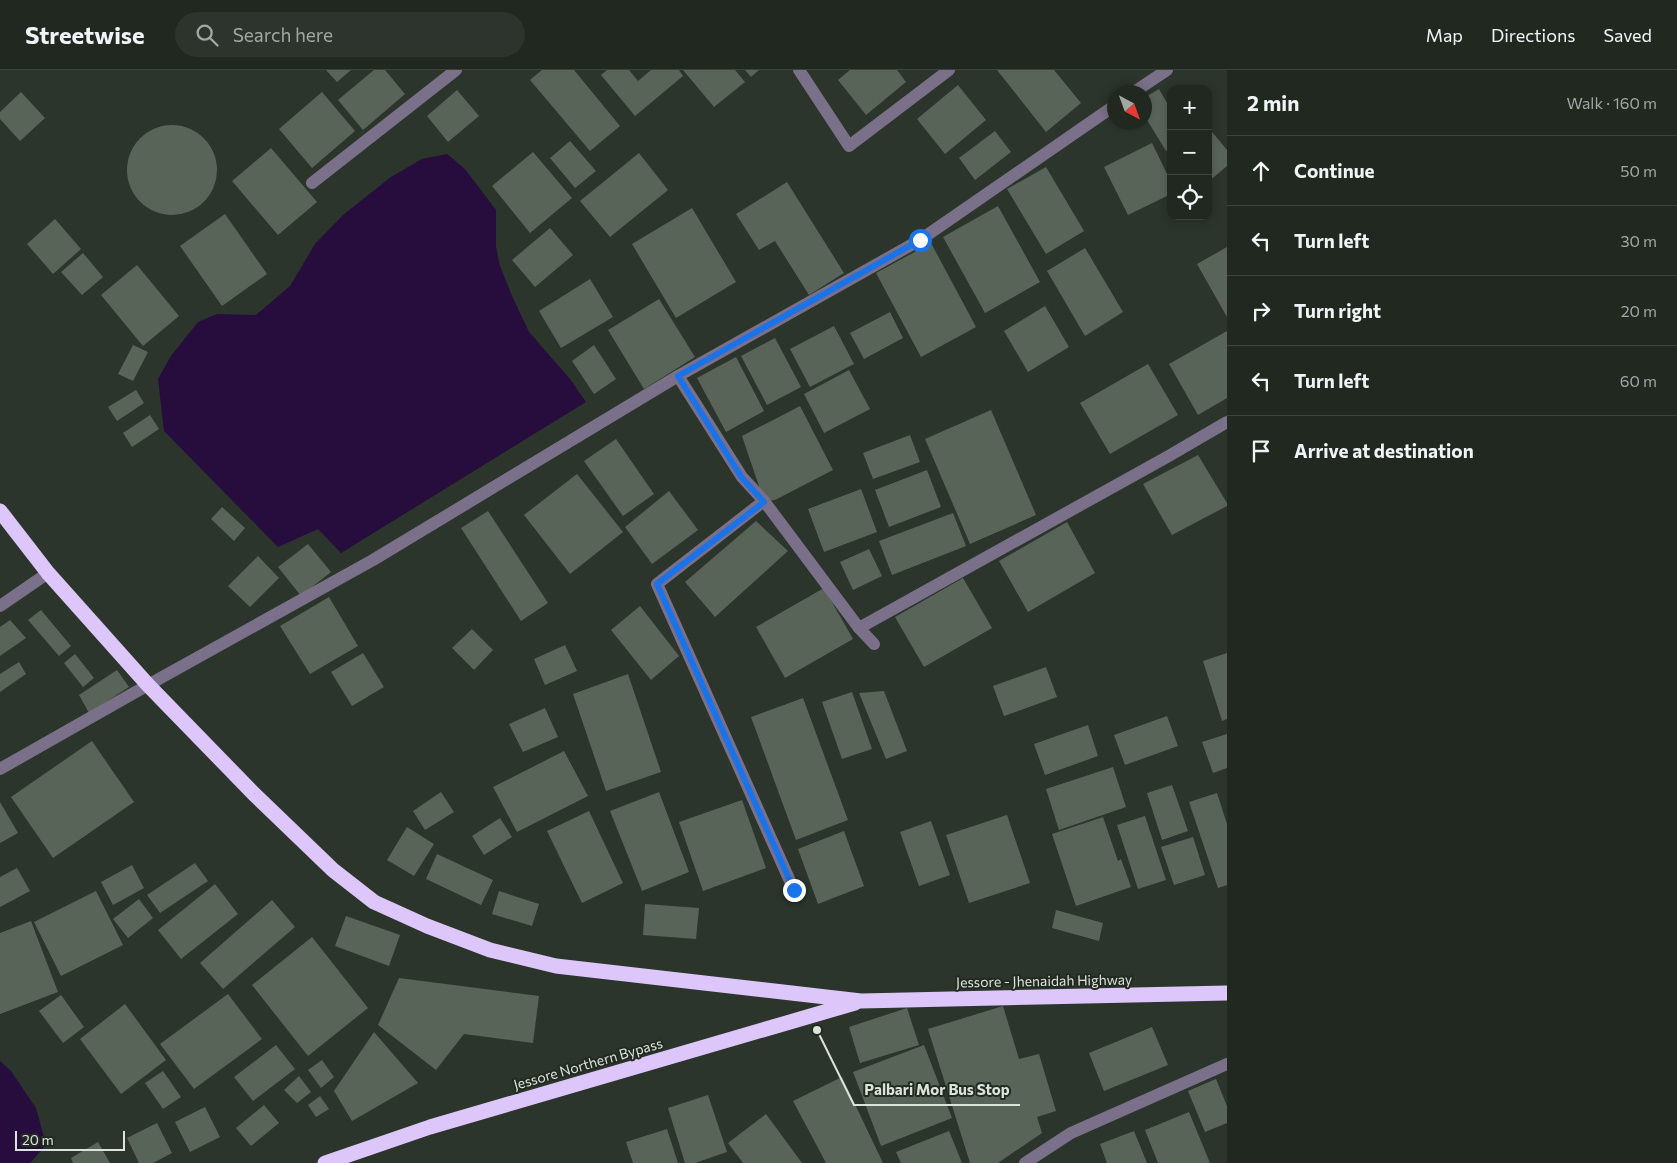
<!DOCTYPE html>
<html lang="en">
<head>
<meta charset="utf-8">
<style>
  body { margin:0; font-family:Commissioner,sans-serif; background:#2d342d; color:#f1f3f6 }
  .controls { position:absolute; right:15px; top:15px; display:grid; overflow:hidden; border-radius:10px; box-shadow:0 2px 8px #0003 }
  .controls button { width:45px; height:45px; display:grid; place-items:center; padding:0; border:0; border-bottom:1px solid #3d443e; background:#202820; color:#f1f3f6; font:25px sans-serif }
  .compass { position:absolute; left:1107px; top:15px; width:45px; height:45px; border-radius:50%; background:#202820; box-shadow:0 2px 8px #0003; rotate:139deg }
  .scale { position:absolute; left:15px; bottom:12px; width:110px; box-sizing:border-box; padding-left:5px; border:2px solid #dce3dd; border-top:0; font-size:14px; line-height:18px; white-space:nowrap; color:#dce3dd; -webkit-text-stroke:4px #212b21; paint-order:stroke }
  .stop { position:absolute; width:15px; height:15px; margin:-11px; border:4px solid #1a73e8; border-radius:50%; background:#fff }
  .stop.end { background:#1a73e8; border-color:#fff; box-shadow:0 1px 5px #0008 }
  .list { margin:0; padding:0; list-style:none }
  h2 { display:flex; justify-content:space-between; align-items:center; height:65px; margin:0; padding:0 20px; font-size:21px }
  h2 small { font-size:16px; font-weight:400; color:#a2a6a5 }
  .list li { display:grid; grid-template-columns:32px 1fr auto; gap:15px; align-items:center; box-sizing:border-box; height:70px; padding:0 20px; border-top:1px solid #3d443e }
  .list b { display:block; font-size:19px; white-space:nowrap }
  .list em { font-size:16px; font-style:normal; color:#a2a6a5 }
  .icon { flex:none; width:28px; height:28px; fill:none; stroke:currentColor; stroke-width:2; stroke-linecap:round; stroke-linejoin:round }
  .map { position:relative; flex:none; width:1227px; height:1093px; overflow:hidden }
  header { display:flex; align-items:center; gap:30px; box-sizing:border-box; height:70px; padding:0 25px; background:#202820; border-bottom:1px solid #3d443e }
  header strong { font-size:24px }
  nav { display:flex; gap:28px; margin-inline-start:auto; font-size:18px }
  .search { width:350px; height:45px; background:#2d342d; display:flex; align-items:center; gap:12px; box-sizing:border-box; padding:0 18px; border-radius:28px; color:#a2a6a5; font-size:19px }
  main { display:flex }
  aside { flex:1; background:#202820 }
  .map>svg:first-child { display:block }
  .water { fill:#270c3e }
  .building { fill:#596459 }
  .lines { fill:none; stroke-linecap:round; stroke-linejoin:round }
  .minor { stroke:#7b7089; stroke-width:12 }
  .highway { stroke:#ddc7fa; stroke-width:15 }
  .route { stroke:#1a73e8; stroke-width:6 }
  .labels { text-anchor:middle; stroke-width:4; stroke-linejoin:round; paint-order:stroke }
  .street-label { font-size:14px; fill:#dce3dd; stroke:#212b21 }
  .leader { fill:none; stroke:#dce3dd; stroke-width:2 }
  .callout-dot { fill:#dce3dd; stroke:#212b21; stroke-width:2 }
  .callout-label { font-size:15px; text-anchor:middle; font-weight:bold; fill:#dce3dd; stroke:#212b21; stroke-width:4; stroke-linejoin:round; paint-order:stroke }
</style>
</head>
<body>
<header>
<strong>Streetwise</strong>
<div class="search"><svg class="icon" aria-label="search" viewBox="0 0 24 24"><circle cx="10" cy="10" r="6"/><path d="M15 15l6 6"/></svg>Search here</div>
<nav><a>Map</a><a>Directions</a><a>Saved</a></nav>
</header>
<main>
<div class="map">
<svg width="1227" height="1093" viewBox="0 0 1227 1093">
  <rect width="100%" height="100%" fill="#2b352b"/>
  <!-- water -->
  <g class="water">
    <polygon points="447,84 465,99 496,140 496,177 500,196 512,226 529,262 570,309 586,332 341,483 318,459 278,477 164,361 158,309 171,286 198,252 217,244 256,245 290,216 315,174 343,145 391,107 422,89"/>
    <polygon points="0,991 11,1001 36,1038 46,1075 30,1093 0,1093"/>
  </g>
  <!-- building -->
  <g class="building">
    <polygon points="326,0 351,0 337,12"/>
    <polygon points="374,0 385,0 405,24 363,60 338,30"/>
    <polygon points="542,0 574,0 620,56 590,81 530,10"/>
    <polygon points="607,0 629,0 638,11 651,0 679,0 683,6 635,46 601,5"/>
    <polygon points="683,0 735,0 745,12 714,37"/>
    <polygon points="745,0 759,0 751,7"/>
    <polygon points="850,0 897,0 906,12 866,45 838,10"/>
    <polygon points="997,0 1054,0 1081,33 1046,62"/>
    <polygon points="958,15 986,50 945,84 917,49"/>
    <polygon points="1159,19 1171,40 1171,78 1166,81 1144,45 1144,28"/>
    <polygon points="457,20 479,46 448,72 427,46"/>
    <polygon points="21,22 45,48 20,71 0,49 0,42"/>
    <polygon points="322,22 355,61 312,98 279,59"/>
    <circle cx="172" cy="100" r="45"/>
    <polygon points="1208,57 1227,80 1227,96 1208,112"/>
    <polygon points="995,61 1011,82 975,110 959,88"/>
    <polygon points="570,71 596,101 575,118 550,88"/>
    <polygon points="1152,73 1171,112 1171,124 1128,145 1104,97"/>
    <polygon points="271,78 317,132 278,165 232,111"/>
    <polygon points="533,82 572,128 530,163 492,116"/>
    <polygon points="639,83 668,120 610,167 580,131"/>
    <polygon points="1046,97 1084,161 1046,184 1007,119"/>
    <polygon points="787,112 844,203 809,225 775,171 759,180 736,144"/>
    <polygon points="998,136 1040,212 985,243 943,167"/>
    <polygon points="692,138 736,212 676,248 632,174"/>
    <polygon points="225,144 267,204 222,236 180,176"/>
    <polygon points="55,149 81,179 53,204 27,174"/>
    <polygon points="550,158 573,185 535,217 512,190"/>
    <polygon points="931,173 976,257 921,287 876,203"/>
    <polygon points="1227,177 1227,247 1197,194"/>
    <polygon points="1085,178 1123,242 1085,266 1047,201"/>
    <polygon points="83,183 103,207 82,225 61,202"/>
    <polygon points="137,195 179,246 143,276 101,225"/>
    <polygon points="590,209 613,247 561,278 539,241"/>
    <polygon points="659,229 695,287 644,319 608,260"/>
    <polygon points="1045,236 1069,277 1028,302 1004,261"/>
    <polygon points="890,242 903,268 864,289 850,263"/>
    <polygon points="834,256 854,294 810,317 790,279"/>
    <polygon points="1227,261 1227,328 1198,345 1169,294"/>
    <polygon points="775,268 801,317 767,335 741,286"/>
    <polygon points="133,275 148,282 133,311 118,304"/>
    <polygon points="594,275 616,309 594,324 572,291"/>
    <polygon points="736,287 764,341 726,362 697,308"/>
    <polygon points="1148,294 1178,345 1110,384 1080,333"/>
    <polygon points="849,300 870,339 824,363 804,324"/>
    <polygon points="136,320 144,333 117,351 108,337"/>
    <polygon points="800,336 833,400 775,430 764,431 742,366"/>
    <polygon points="991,340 1036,445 970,474 925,369"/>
    <polygon points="150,345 159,359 132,377 123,363"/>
    <polygon points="910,365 920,392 873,409 863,383"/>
    <polygon points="616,369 654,424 623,446 584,391"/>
    <polygon points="1198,385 1227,433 1227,436 1172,465 1143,414"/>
    <polygon points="927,400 941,437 889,457 875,420"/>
    <polygon points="577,404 623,462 570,504 524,445"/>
    <polygon points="861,419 877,462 824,482 808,439"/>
    <polygon points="669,421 698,460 652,494 625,457"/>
    <polygon points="222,437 245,458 234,471 211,449"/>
    <polygon points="488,441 548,533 521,551 461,458"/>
    <polygon points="953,443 966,476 892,505 879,471"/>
    <polygon points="756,451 788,481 715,547 685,512"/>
    <polygon points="1067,452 1095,503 1028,542 999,491"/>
    <polygon points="308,474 331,502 301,526 278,497"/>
    <polygon points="869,479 882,506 853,520 840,492"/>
    <polygon points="258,486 279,508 250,537 228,516"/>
    <polygon points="963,508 992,558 924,597 895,547"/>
    <polygon points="824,518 853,569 785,608 756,557"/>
    <polygon points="329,527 358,576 310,604 280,556"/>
    <polygon points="640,536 679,586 651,610 611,560"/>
    <polygon points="41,540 71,576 59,586 28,550"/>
    <polygon points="10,550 26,568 0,586 0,557"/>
    <polygon points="472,559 493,580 474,600 452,578"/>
    <polygon points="565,575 577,601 545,615 534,589"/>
    <polygon points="363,583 384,617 352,636 331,602"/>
    <polygon points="1227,583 1227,649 1222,651 1203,591"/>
    <polygon points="75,584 94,608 83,617 64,593"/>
    <polygon points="19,592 26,604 0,622 0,604"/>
    <polygon points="1046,597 1057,627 1004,646 993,616"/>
    <polygon points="117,600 129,617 89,643 79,625"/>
    <polygon points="628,604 661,702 606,721 573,624"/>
    <polygon points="884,621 907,681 886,689 859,623"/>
    <polygon points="852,622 872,679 842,689 822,632"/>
    <polygon points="803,628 848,750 796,770 751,647"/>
    <polygon points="545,638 558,667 523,682 509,654"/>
    <polygon points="1167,646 1178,676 1125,695 1114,665"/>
    <polygon points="1088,655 1098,686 1045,705 1034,674"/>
    <polygon points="1227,664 1227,698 1213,703 1202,672"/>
    <polygon points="92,671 134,732 53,788 11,727"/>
    <polygon points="564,681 588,726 517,762 493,717"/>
    <polygon points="1113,697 1126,737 1059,760 1046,719"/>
    <polygon points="1172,715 1188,761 1162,770 1147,723"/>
    <polygon points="441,722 454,742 425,760 413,741"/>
    <polygon points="659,722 689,802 642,821 610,741"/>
    <polygon points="1217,723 1227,754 1227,815 1218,818 1189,732"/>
    <polygon points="742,730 766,798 703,821 679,752"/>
    <polygon points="0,732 18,763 0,773"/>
    <polygon points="589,741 623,813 582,833 547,761"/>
    <polygon points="1007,745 1030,813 969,833 946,765"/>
    <polygon points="1145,746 1166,810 1138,819 1117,755"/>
    <polygon points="1103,747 1118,791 1121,789 1131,817 1076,836 1052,764"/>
    <polygon points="500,748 512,767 484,785 472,766"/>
    <polygon points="931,751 950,805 919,816 900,762"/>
    <polygon points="407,757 434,774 414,806 387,790"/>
    <polygon points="844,761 864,816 818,834 798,779"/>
    <polygon points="1193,767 1205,805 1174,815 1161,777"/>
    <polygon points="437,784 493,810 481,835 426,809"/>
    <polygon points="195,793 208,811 160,843 147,825"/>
    <polygon points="132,795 144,818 113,835 101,812"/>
    <polygon points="17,798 30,821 0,837 0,807"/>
    <polygon points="215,814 238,844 181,889 158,860"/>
    <polygon points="96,821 123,875 61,906 34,852"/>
    <polygon points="499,821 539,834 532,856 492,844"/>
    <polygon points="139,829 153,848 128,868 113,849"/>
    <polygon points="272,830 295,857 223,919 200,893"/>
    <polygon points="645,834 699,838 696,869 643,865"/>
    <polygon points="1056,840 1103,853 1099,871 1052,858"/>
    <polygon points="346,846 400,865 389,896 335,876"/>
    <polygon points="31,851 58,922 0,944 0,863"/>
    <polygon points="312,867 368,938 308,986 252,915"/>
    <polygon points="399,908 539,926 533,973 464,964 436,1000 378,955"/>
    <polygon points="228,924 262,969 194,1019 160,974"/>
    <polygon points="61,925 84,957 63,973 39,941"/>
    <polygon points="125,934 166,990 121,1024 80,969"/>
    <polygon points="1003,936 1019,989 1039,984 1056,1041 1037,1047 1042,1063 998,1093 970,1093 928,959"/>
    <polygon points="907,938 919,975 860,993 849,957"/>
    <polygon points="1152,957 1168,995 1104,1021 1089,983"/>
    <polygon points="374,962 418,1013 352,1051 334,1021"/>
    <polygon points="276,975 295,999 253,1031 234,1007"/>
    <polygon points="924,975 952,1048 881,1076 853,1002"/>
    <polygon points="322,990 334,1007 321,1018 308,1000"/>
    <polygon points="163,1001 181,1027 163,1039 145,1013"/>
    <polygon points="299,1006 311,1022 297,1033 284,1020"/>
    <polygon points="842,1007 883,1093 826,1093 793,1031"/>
    <polygon points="1216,1009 1227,1036 1227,1053 1205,1062 1188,1021"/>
    <polygon points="708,1025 727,1082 695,1093 685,1093 668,1038"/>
    <polygon points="320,1026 329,1039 316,1047 308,1035"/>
    <polygon points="264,1035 279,1053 251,1076 236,1058"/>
    <polygon points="205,1037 220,1067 190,1082 175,1052"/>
    <polygon points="1189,1042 1210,1093 1158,1093 1145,1060"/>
    <polygon points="766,1044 802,1093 743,1093 728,1073"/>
    <polygon points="157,1053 172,1083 153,1093 139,1093 127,1068"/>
    <polygon points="667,1059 678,1093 633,1093 626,1072"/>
    <polygon points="949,1061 962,1093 901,1093 896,1082"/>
    <polygon points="1134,1061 1147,1093 1107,1093 1100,1074"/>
    <polygon points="98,1072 110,1093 73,1093 71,1088"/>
  </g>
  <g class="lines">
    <!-- minor -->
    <g class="minor">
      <polyline points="799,0 849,76 949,0"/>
      <polyline points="1134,22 1167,0"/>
      <polyline points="312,113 456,0"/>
      <polyline points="678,306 742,407 764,431 859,558 874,574"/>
      <polyline points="764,431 657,514 794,820"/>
      <polyline points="0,536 48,503"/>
      <polyline points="859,558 1167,387 1227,352"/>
      <polyline points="0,699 148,615 373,490 678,306 920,170 1114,36"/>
      <polyline points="1025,1093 1071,1063 1227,994"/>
    </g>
    <!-- highway -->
    <g class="highway">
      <polyline points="0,441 48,503 148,615 254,724 333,800 374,832 427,856 490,880 556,896 861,931 1227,923"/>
      <polyline points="325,1093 430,1057 855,933"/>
    </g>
  </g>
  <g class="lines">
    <!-- route -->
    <polyline class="route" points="794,820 657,514 764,432 742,408 678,306 920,170"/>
  </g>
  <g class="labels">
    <!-- street labels -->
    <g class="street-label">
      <text transform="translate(1044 911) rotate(-1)" y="5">Jessore - Jhenaidah Highway</text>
      <text transform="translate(588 994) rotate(-16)" y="5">Jessore Northern Bypass</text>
    </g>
  </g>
  <!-- callouts -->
  <path class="leader" d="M817 960L854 1035H1020"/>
  <circle class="callout-dot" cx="817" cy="960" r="5"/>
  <g class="callout-label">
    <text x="937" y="1025">Palbari Mor Bus Stop</text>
  </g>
</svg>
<div class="controls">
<button>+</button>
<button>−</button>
<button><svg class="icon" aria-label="locate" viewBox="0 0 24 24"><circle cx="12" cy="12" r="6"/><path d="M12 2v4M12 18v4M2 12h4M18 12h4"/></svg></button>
</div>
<svg class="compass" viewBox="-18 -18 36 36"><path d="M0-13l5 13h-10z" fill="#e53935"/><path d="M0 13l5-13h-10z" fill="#a2a6a5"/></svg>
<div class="scale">20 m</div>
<div class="stop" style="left:920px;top:170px"></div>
<div class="stop end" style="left:794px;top:820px"></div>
</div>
<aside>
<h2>2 min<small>Walk · 160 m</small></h2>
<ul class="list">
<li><svg class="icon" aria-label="ahead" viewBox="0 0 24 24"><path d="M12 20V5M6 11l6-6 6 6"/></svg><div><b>Continue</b></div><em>50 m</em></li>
<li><svg class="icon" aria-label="left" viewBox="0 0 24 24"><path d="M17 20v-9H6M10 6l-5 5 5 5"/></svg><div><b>Turn left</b></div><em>30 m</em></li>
<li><svg class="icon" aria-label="right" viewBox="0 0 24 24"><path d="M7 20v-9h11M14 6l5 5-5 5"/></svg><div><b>Turn right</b></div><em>20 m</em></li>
<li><svg class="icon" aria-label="left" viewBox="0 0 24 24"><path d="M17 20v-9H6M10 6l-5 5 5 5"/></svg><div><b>Turn left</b></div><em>60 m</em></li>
<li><svg class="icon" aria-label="arrive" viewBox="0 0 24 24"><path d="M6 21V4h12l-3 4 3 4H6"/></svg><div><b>Arrive at destination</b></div></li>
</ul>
</aside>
</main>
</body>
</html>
